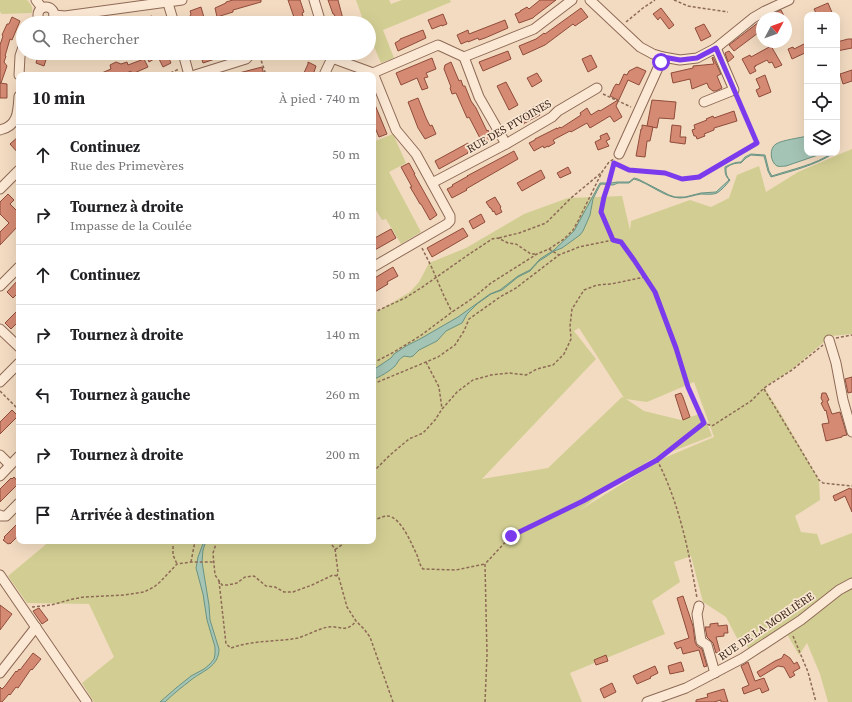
<!DOCTYPE html>
<html lang="fr">
<head>
<meta charset="utf-8">
<style>
  body { margin:0; font-family:"Source Serif 4",serif; background:#f2f2f2; color:#202124 }
  .controls { position:absolute; right:12px; top:12px; display:grid; overflow:hidden; border-radius:8px; box-shadow:0 4px 16px #0002 }
  .controls button { width:36px; height:36px; display:grid; place-items:center; padding:0; border:0; border-bottom:1px solid #e0e0e0; background:#fff; color:#202124; font:20px sans-serif }
  .compass { position:absolute; left:756px; top:12px; width:36px; height:36px; border-radius:50%; background:#fff; box-shadow:0 4px 16px #0002; rotate:49deg }
  .stop { position:absolute; width:12px; height:12px; margin:-9px; border:3px solid #7c3aed; border-radius:50%; background:#fff }
  .stop.end { background:#7c3aed; border-color:#fff; box-shadow:0 1px 4px #0008 }
  .list { margin:0; padding:0; list-style:none }
  h2 { display:flex; justify-content:space-between; align-items:center; height:52px; margin:0; padding:0 16px; font-size:17px }
  h2 small { font-size:13px; font-weight:400; color:#757577 }
  .list li { display:grid; grid-template-columns:26px 1fr auto; gap:12px; align-items:center; box-sizing:border-box; height:60px; padding:0 16px; border-top:1px solid #e0e0e0 }
  .list b { display:block; font-size:15px; white-space:nowrap }
  .list p { margin:0; font-size:13px; white-space:nowrap; color:#757577 }
  .list em { font-size:13px; font-style:normal; color:#757577 }
  .icon { flex:none; width:22px; height:22px; fill:none; stroke:currentColor; stroke-width:2; stroke-linecap:round; stroke-linejoin:round }
  .map { position:relative; flex:none; width:852px; height:702px; overflow:hidden }
  .search { position:absolute; background:#fff; box-shadow:0 4px 16px #0002; left:16px; top:16px; width:360px; height:44px; display:flex; align-items:center; gap:10px; box-sizing:border-box; padding:0 14px; border-radius:22px; color:#757577; font-size:15px }
  .panel { position:absolute; background:#fff; box-shadow:0 4px 16px #0002; left:16px; top:72px; width:360px; height:472px; border-radius:8px }
  .map>svg:first-child { display:block }
  .green { fill:#d2ce93; fill-rule:evenodd }
  .water { fill:#a4c4b5; stroke:#6a9382 }
  .building { fill:#d48a73; stroke:#904c3a }
  .lines { fill:none; stroke-linecap:round; stroke-linejoin:round }
  .minor-casing { stroke:#8e6a56; stroke-width:11 }
  .path { stroke:#8e6a56; stroke-width:1.5; stroke-dasharray:3 2; stroke-linecap:butt }
  .minor { stroke:#fce9d5; stroke-width:9 }
  .route { stroke:#7c3aed; stroke-width:5 }
  .labels { text-anchor:middle; stroke-width:3.5; stroke-linejoin:round; paint-order:stroke }
  .street-label { font-size:11px; fill:#3c261c; stroke:#f9e6d1 }
</style>
</head>
<body>
<div class="map">
<svg width="852" height="702" viewBox="0 0 852 702">
  <rect width="100%" height="100%" fill="#f2dbc1"/>
  <!-- green -->
  <g class="green">
    <path d="M0,0H27C31,4 33,7 32,13L2,14L0,12Z"/>
    <polygon points="356,0 389,0 391,4 402,0 450,0 451,2 383,30 394,58 381,63 369,35 369,23 347,23 362,17"/>
    <polygon points="393,134 406,163 389,172 421,232 401,244 386,219 382,220 373,205 373,142"/>
    <path d="M852,149V334L831,336L791,370L766,386V390L781,414L819,480L820,500L795,516L801,532L817,534L821,545L852,533V702H828L820,674L807,643L799,655L783,627L749,649L745,643L739,642L726,617L703,602L691,556L674,562L680,582L652,601L665,634L570,673L582,702H94L82,683L114,657L89,604L27,603L8,576L50,541H373V314L410,292L419,282L429,263L466,248L524,214L568,198L622,196L630,230L631,221L690,200L711,207L729,198L737,175L759,166L766,192L798,172ZM579,328L624,398L622,397L548,468L482,479L596,359L574,331ZM694,382L714,437L664,458L580,510L612,486L650,460L712,436L703,413L681,420L644,411L626,399L647,402Z"/>
  </g>
  <!-- water -->
  <g class="water">
    <path d="M807,136V153H824L786,166C783,166 780,167 777,166C770,162 769,148 776,144C782,140 800,138 807,136Z"/>
    <path d="M832,153H834C816,165 792,171 771,177L768,171L764,156L751,155L746,158L741,163C735,163 731,164 726,168C726,173 726,176 730,180C727,184 722,190 717,193C713,195 706,194 701,194C694,195 687,198 680,198C665,198 649,183 634,179L629,183H618L613,185L602,184L600,185L593,199L590,215L583,231L580,235L562,248L554,251L547,256L539,261L530,271L518,277L502,290L491,294L477,304L467,314L462,323L446,331L437,341L419,350L413,356L410,357L404,356C397,361 399,361 395,366C391,370 379,378 373,379V370L391,358L394,354L406,346L420,339L458,317L490,294L500,290L518,276L530,270L540,259L554,250L574,231L600,183H611L617,182H629L634,178L638,179L669,195L675,197H685L701,193L716,192L729,180C725,175 725,173 725,167C731,164 735,162 741,162L745,157L751,154L765,155L769,171L772,176C792,169 815,165 832,153Z"/>
    <path d="M204,541H206L203,550L202,562L209,605L210,620L219,649C219,667 202,671 191,680C182,687 173,694 165,702H160L176,688L191,676L204,669L210,664L214,659L215,654V647L207,620L203,594L196,568L198,557Z"/>
  </g>
  <!-- building -->
  <g class="building">
    <polygon points="233,0 261,0 261,2 233,10 233,12 217,17 215,8 226,3 226,2"/>
    <polygon points="288,0 300,0 304,12 302,13 305,23 296,23"/>
    <polygon points="328,0 338,0 343,19 337,21 334,14 333,14"/>
    <polygon points="540,0 556,0 535,16 533,18 519,23 515,14 520,12 520,11 527,7 529,9"/>
    <polygon points="828,3 833,15 817,15 814,9"/>
    <polygon points="201,7 205,21 198,23 191,23 189,18 191,14 190,11"/>
    <polygon points="581,8 588,17 575,26 573,24 545,45 523,55 519,46 536,39 544,33 545,34"/>
    <polygon points="661,8 674,25 669,29 660,17 658,20 653,14"/>
    <polygon points="781,10 785,18 765,18 768,16"/>
    <polygon points="443,14 447,24 442,26 442,25 432,29 428,20"/>
    <polygon points="152,16 154,23 134,23 133,21"/>
    <polygon points="12,17 20,21 12,40 10,39 5,56 6,56 4,62 7,66 1,83 0,82 0,45 3,36 2,35 7,24 9,24"/>
    <polygon points="505,20 508,28 485,38 479,40 478,38 468,42 468,41 461,44 457,35 468,30 469,34"/>
    <polygon points="759,22 762,26 762,30 734,51 729,45"/>
    <polygon points="704,24 711,36 701,41 695,28"/>
    <polygon points="423,30 426,38 398,51 395,43 400,40 400,39"/>
    <polygon points="848,39 852,39 852,48 837,51 837,42"/>
    <polygon points="804,44 807,52 792,59 788,49 793,47 794,49"/>
    <polygon points="771,46 782,65 775,68 772,62 769,63 767,60 755,66 756,66 754,67 756,71 750,74 742,59 750,55 751,57"/>
    <polygon points="508,51 511,59 483,71 479,62"/>
    <polygon points="729,51 734,57 728,62 725,53"/>
    <polygon points="39,53 48,53 44,66 36,63"/>
    <polygon points="151,53 154,59 149,62 146,55"/>
    <polygon points="200,53 219,53 218,58 203,63"/>
    <polygon points="167,54 171,63 163,67 158,57"/>
    <polygon points="591,55 597,67 588,72 582,59"/>
    <polygon points="713,57 721,74 717,76 722,88 716,91 713,91 709,88 707,83 692,89 690,79 673,83 671,73 693,68 693,66 714,64 712,58"/>
    <polygon points="432,58 436,69 426,73 428,77 424,78 428,88 422,90 417,78 401,85 396,73"/>
    <polygon points="144,59 148,67 132,74 131,71 122,75 97,75 111,69 110,65 116,62 121,64 127,62 128,65"/>
    <polygon points="308,62 316,66 313,75 303,75 308,64"/>
    <polygon points="451,62 459,81 461,80 463,86 465,86 471,101 476,108 485,127 487,131 488,130 493,140 486,144 485,140 482,142 469,117 467,118 456,93 452,94 450,88 451,87 444,69 445,65"/>
    <polygon points="262,67 264,75 239,75 239,73"/>
    <polygon points="637,67 646,71 639,85 628,80 616,106 622,117 614,122 610,116 590,128 587,123 571,132 570,131 553,140 555,143 548,147 548,146 544,148 543,146 534,151 529,143 535,140 535,139 557,128 557,129 560,127 561,128 581,115 580,113 587,108 591,115 599,110 600,111 618,100 610,96 614,87 616,84 619,85 624,74 627,75 629,71"/>
    <polygon points="852,70 852,81 843,84 840,74"/>
    <polygon points="537,73 542,81 532,87 527,78"/>
    <polygon points="765,75 771,92 759,97 756,90 760,88 756,79"/>
    <polygon points="506,82 518,105 509,110 497,86"/>
    <polygon points="0,83 7,84 7,98 0,98"/>
    <polygon points="418,98 426,118 430,126 432,125 436,134 425,139 418,128 408,102"/>
    <polygon points="373,100 387,134 379,137 373,123"/>
    <polygon points="652,100 676,102 674,119 659,118 657,128 647,126"/>
    <polygon points="535,106 540,115 523,124 519,115"/>
    <polygon points="734,111 737,121 714,128 714,130 704,134 705,136 697,139 696,136 694,136 692,130 695,129 694,125 707,120 706,119 713,116 714,118"/>
    <polygon points="642,125 653,127 650,141 647,141 645,157 636,156 641,129 642,129"/>
    <polygon points="672,125 681,126 680,137 686,137 685,144 670,142"/>
    <polygon points="607,133 610,139 606,141 609,146 598,150 595,142 601,139 600,136"/>
    <polygon points="19,136 19,154 10,144"/>
    <polygon points="468,143 472,150 467,153 468,153 439,169 435,161"/>
    <polygon points="514,151 518,159 466,189 467,190 452,198 447,189 453,186 452,185 468,176 467,176"/>
    <polygon points="409,163 415,174 414,174 437,215 430,220 421,204 420,204 416,197 410,187 412,187 401,167"/>
    <polygon points="568,167 571,173 560,178 557,173"/>
    <polygon points="541,170 545,178 522,191 517,183"/>
    <polygon points="8,194 14,200 10,204 19,213 19,225 0,245 0,232 9,223 0,214 0,202"/>
    <polygon points="495,197 501,207 500,208 502,212 496,215 494,211 493,212 491,208 490,208 486,202"/>
    <polygon points="481,214 485,222 473,229 469,221"/>
    <polygon points="463,228 468,236 432,257 427,248"/>
    <polygon points="391,229 396,238 373,251 373,239"/>
    <polygon points="393,267 398,276 387,282 388,284 373,293 373,279"/>
    <polygon points="19,279 19,292 13,298 7,292"/>
    <polygon points="19,309 19,321 11,329 5,323"/>
    <polygon points="852,377 852,392 848,393 845,379"/>
    <polygon points="681,393 683,397 690,417 683,420 675,395"/>
    <polygon points="822,393 826,393 829,400 827,401 832,414 840,412 847,435 842,436 842,437 826,441 822,424 829,423 826,410 825,411 821,403 823,402 821,398"/>
    <polygon points="12,410 18,416 0,434 0,422"/>
    <polygon points="14,477 18,482 17,483 18,484 0,502 0,489 11,478 12,479"/>
    <polygon points="850,488 850,489 852,489 852,512 845,496 835,501 833,496"/>
    <polygon points="19,522 19,535 10,544 10,543 8,544 3,540 5,538 4,537"/>
    <polygon points="683,596 693,626 695,642 697,646 702,649 707,666 704,667 699,650 683,654 681,647 677,649 674,643 689,638 677,598"/>
    <polygon points="0,605 12,614 0,630"/>
    <polygon points="39,608 48,620 42,624 33,611"/>
    <polygon points="718,623 718,626 727,625 728,633 724,633 724,636 716,637 720,652 716,653 713,643 707,637 705,627 710,627 710,624"/>
    <polygon points="33,653 41,659 32,670 31,669 18,688 16,687 10,695 9,694 2,702 0,702 0,687 2,689 5,686 16,671 17,672 19,669 20,670"/>
    <polygon points="784,654 790,658 794,664 797,662 800,668 793,672 795,675 790,678 784,667 778,666 760,677 757,672 775,661 782,658"/>
    <polygon points="606,655 608,661 596,665 594,660"/>
    <polygon points="681,662 684,671 670,674 668,666"/>
    <polygon points="748,662 755,681 764,678 769,690 762,693 760,688 744,694 742,688 749,685 741,666"/>
    <polygon points="655,666 658,673 650,677 651,678 637,684 633,676"/>
    <polygon points="612,683 616,692 604,698 600,689"/>
    <polygon points="724,689 728,702 721,702 721,700 714,702 696,702 696,700 708,697 707,694"/>
  </g>
  <g class="lines">
    <!-- minor casing -->
    <g class="minor-casing">
      <g id="minor">
        <polyline points="36,0 42,8"/>
        <polyline points="167,0 174,23"/>
        <polyline points="314,0 321,23"/>
        <polyline points="590,0 640,47 653,54 663,57 680,60 697,58 716,48 753,18 765,11 789,0"/>
        <circle cx="46" cy="15" r="8"/>
        <polyline points="54,15 65,16 182,0"/>
        <polyline points="183,53 189,75"/>
        <polyline points="330,53 332,58 373,73 396,130 416,154 450,216 450,221 447,224 373,267"/>
        <polyline points="464,57 479,97 506,144"/>
        <polyline points="373,73 438,45 464,57 534,29 572,0"/>
        <polyline points="19,75 20,56 23,47"/>
        <polyline points="195,75 246,59 251,53"/>
        <polyline points="324,75 332,58"/>
        <polyline points="704,102 734,90 716,48"/>
        <path d="M0,130C18,126 18,112 19,96"/>
        <polyline points="619,154 663,57"/>
        <polyline points="432,183 506,144 552,117 558,111 597,88"/>
        <polyline points="0,189 19,170"/>
        <polyline points="0,286 19,267"/>
        <polyline points="0,329 19,347"/>
        <polyline points="829,340 836,363 843,400 852,432"/>
        <polyline points="0,382 19,363"/>
        <polyline points="0,455 10,465"/>
        <polyline points="0,476 19,456"/>
        <polyline points="0,515 1,516 6,516 19,503"/>
        <polyline points="0,575 87,702"/>
        <polyline points="699,606 697,614 701,641 707,645 715,673"/>
        <polyline points="0,673 36,627"/>
        <polyline points="647,702 686,688 743,658 801,620 839,590 852,583"/>
      </g>
    </g>
    <!-- path -->
    <g class="path">
      <polyline points="674,0 688,6 728,12"/>
      <polyline points="626,22 643,8 655,0"/>
      <polyline points="258,57 261,60 266,75"/>
      <polyline points="166,75 179,69"/>
      <polyline points="603,94 631,107"/>
      <polyline points="614,163 629,171 665,173 682,179 699,177 757,143 737,96"/>
      <polyline points="499,238 519,233 546,223 571,198 601,173"/>
      <polyline points="613,240 601,212 604,197 609,181 614,164"/>
      <polyline points="422,248 432,268 444,296 452,312"/>
      <polyline points="549,249 559,255"/>
      <polyline points="373,313 379,310 405,298 421,288 465,257 492,239 498,238 508,243 516,244 531,254 537,254"/>
      <polyline points="836,338 852,335"/>
      <polyline points="426,362 439,387 442,409"/>
      <polyline points="373,363 394,352 420,336 452,312 473,298 491,283 537,254 549,249 564,239 573,230 578,221 602,172 609,162 614,159"/>
      <polyline points="373,384 438,357 455,345 464,331 469,319 500,297 516,288 559,255 579,247 613,240 621,242 634,260 655,292 676,348 688,387 704,423 712,426 751,401 764,388 792,370 823,345"/>
      <polyline points="764,389 819,480 823,483 852,486"/>
      <polyline points="0,391 19,410"/>
      <path d="M657,460C679,502 689,552 697,598"/>
      <polyline points="373,472 390,455 409,439 423,433 435,420 442,409 457,392 473,380 491,375 509,373 526,375 537,369 553,365 564,354 571,339 570,326 572,309 584,290 597,285 611,284 645,277"/>
      <path d="M373,521C377,519 383,516 388,516C401,517 412,545 417,555C419,560 419,564 423,569L456,570L485,564"/>
      <polyline points="173,541 173,555 177,564"/>
      <polyline points="217,541 213,553 215,575 222,585 228,585 237,583 245,577 254,576 266,586 275,587 284,592 293,592 312,585 333,575 337,576 339,578 347,607 356,621 364,629 370,637 393,702"/>
      <polyline points="329,541 335,549 338,572 337,576"/>
      <polyline points="335,549 336,549 347,541"/>
      <polyline points="191,562 195,541"/>
      <path d="M219,581L226,644L231,648C253,640 276,642 298,638C308,635 318,629 328,627C339,625 346,634 356,621"/>
      <polyline points="32,607 51,605 73,599 84,597 124,595 144,592 154,587 160,582 177,564 191,562 214,562"/>
      <polyline points="793,636 808,672 816,702"/>
      <polyline points="485,702 487,655 485,564 511,536 583,501 657,460 703,423"/>
    </g>
    <!-- minor -->
    <use href="#minor" class="minor"/>
  </g>
  <g class="lines">
    <!-- route -->
    <polyline class="route" points="511,536 583,501 657,460 704,423 688,387 676,348 655,292 634,260 621,242 613,240 601,212 604,197 609,182 614,163 629,170 665,173 682,179 699,177 757,143 716,48 697,58 680,60 663,57 661,62"/>
  </g>
  <g class="labels">
    <!-- street labels -->
    <g class="street-label">
      <text transform="translate(509 126) rotate(-30)" y="4">RUE DES PIVOINES</text>
      <text transform="translate(766 626) rotate(-34)" y="4">RUE DE LA MORLIÈRE</text>
    </g>
  </g>
</svg>
<div class="controls">
<button>+</button>
<button>−</button>
<button><svg class="icon" aria-label="locate" viewBox="0 0 24 24"><circle cx="12" cy="12" r="6"/><path d="M12 2v4M12 18v4M2 12h4M18 12h4"/></svg></button>
<button><svg class="icon" aria-label="layers" viewBox="0 0 24 24"><path d="M12 4l9 5-9 5-9-5zM3 14l9 5 9-5"/></svg></button>
</div>
<svg class="compass" viewBox="-18 -18 36 36"><path d="M0-13l5 13h-10z" fill="#e53935"/><path d="M0 13l5-13h-10z" fill="#757577"/></svg>
<div class="stop" style="left:661px;top:62px"></div>
<div class="stop end" style="left:511px;top:536px"></div>
<div class="search"><svg class="icon" aria-label="search" viewBox="0 0 24 24"><circle cx="10" cy="10" r="6"/><path d="M15 15l6 6"/></svg>Rechercher</div>
<section class="panel">
<h2>10 min<small>À pied · 740 m</small></h2>
<ul class="list">
<li><svg class="icon" aria-label="ahead" viewBox="0 0 24 24"><path d="M12 20V5M6 11l6-6 6 6"/></svg><div><b>Continuez</b><p>Rue des Primevères</p></div><em>50 m</em></li>
<li><svg class="icon" aria-label="right" viewBox="0 0 24 24"><path d="M7 20v-9h11M14 6l5 5-5 5"/></svg><div><b>Tournez à droite</b><p>Impasse de la Coulée</p></div><em>40 m</em></li>
<li><svg class="icon" aria-label="ahead" viewBox="0 0 24 24"><path d="M12 20V5M6 11l6-6 6 6"/></svg><div><b>Continuez</b></div><em>50 m</em></li>
<li><svg class="icon" aria-label="right" viewBox="0 0 24 24"><path d="M7 20v-9h11M14 6l5 5-5 5"/></svg><div><b>Tournez à droite</b></div><em>140 m</em></li>
<li><svg class="icon" aria-label="left" viewBox="0 0 24 24"><path d="M17 20v-9H6M10 6l-5 5 5 5"/></svg><div><b>Tournez à gauche</b></div><em>260 m</em></li>
<li><svg class="icon" aria-label="right" viewBox="0 0 24 24"><path d="M7 20v-9h11M14 6l5 5-5 5"/></svg><div><b>Tournez à droite</b></div><em>200 m</em></li>
<li><svg class="icon" aria-label="arrive" viewBox="0 0 24 24"><path d="M6 21V4h12l-3 4 3 4H6"/></svg><div><b>Arrivée à destination</b></div></li>
</ul>
</section>
</div>
</body>
</html>
